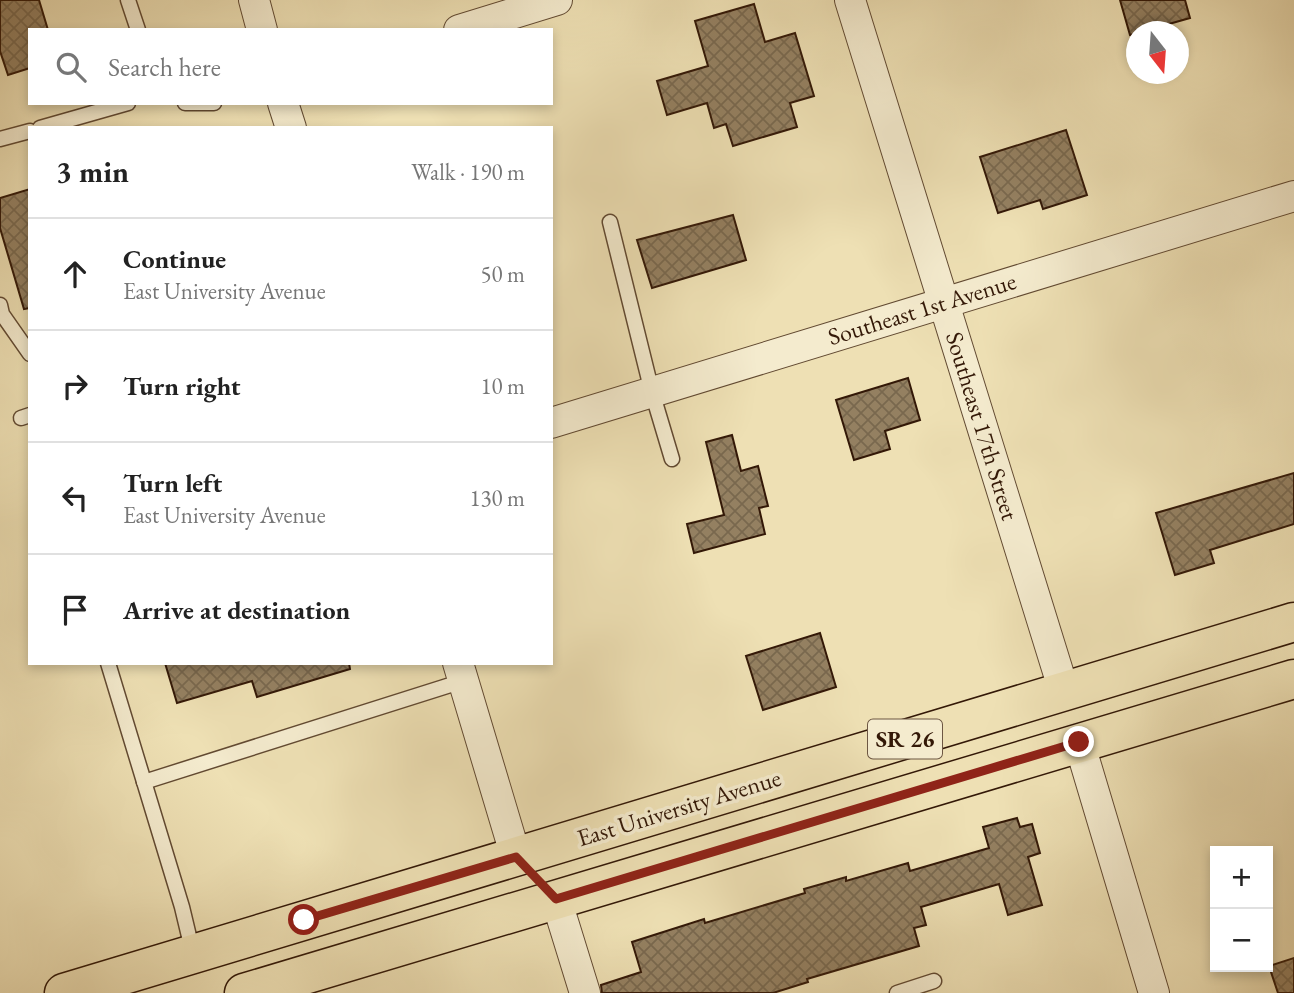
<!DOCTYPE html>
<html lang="en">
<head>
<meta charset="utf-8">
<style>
  body { margin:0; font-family:"EB Garamond",serif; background:#f2f2f2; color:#222 }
  .controls { position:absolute; right:21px; bottom:21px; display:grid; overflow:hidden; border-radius:0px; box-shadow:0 4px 10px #0003 }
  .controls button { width:63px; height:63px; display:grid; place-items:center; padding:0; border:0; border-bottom:2px solid #e0e0e0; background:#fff; color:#222; font:35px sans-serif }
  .compass { position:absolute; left:1126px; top:21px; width:63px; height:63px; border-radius:50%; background:#fff; box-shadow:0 4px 10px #0003; rotate:163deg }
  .stop { position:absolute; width:21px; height:21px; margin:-16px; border:5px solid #8f2418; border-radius:50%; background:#fff }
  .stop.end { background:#8f2418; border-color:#fff; box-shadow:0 2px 7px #0008 }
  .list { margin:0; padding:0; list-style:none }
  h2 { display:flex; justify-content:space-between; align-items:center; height:91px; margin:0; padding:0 28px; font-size:30px }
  h2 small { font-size:23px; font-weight:400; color:#767676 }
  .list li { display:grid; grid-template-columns:46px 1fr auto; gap:21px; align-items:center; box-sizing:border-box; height:112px; padding:0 28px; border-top:2px solid #e0e0e0 }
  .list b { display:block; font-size:26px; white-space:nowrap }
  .list p { margin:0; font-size:23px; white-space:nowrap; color:#767676 }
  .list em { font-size:23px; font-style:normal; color:#767676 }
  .icon { flex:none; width:38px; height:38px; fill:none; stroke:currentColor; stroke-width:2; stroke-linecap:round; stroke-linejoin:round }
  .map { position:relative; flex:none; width:1294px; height:993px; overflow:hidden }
  .search { position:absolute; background:#fff; box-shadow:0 4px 10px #0003; left:28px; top:28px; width:525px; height:77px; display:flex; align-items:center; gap:18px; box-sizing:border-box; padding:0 24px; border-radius:0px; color:#767676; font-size:26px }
  .panel { position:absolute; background:#fff; box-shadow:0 4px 10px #0003; left:28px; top:126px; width:525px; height:539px; border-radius:0px }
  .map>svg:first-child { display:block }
  .building { fill:url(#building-cross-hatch); stroke:#331807; stroke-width:2 }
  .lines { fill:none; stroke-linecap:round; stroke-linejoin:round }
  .service-casing { stroke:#624a32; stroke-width:17 }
  .minor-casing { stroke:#624a32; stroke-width:32 }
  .primary-casing { stroke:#331807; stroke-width:41 }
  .service { stroke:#f4ebce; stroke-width:14 }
  .minor { stroke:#f4ebce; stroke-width:30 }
  .primary { stroke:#eee0b4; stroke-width:38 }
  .route { stroke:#8f2418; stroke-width:9 }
  .labels { text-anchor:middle; stroke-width:7; stroke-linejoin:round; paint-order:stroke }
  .shield { fill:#f4ebce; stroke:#6d5743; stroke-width:2 }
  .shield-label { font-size:23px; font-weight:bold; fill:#331807 }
  .street-label { font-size:24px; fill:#331807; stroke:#f4ebce }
</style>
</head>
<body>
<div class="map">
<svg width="1294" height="993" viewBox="0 0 1294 993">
  <defs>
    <pattern id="building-cross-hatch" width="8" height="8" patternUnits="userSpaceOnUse" patternTransform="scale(1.75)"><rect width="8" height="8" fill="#948061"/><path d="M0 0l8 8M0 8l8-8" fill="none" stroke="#79684e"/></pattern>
  </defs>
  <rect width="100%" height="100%" fill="#eee0b4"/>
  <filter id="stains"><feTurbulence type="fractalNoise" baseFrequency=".00286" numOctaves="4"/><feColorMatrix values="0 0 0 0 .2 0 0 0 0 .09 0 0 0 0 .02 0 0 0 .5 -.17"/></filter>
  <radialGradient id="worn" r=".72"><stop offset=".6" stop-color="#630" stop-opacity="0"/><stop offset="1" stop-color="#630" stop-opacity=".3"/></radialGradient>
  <!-- building -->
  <g class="building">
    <polygon points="0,0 39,0 48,30 30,30 30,68 8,75 0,51"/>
    <polygon points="1120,0 1185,0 1190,18 1130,35"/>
    <polygon points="754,4 765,42 795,33 814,96 790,103 797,127 733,146 726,124 714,128 707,103 667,115 657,81 708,66 695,21"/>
    <polygon points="1066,130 1087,195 1043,209 1040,200 998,213 980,157"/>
    <polygon points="30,189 30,308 24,309 0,228 0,198"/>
    <polygon points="733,215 746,260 652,288 637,240"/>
    <polygon points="908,378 920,420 885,431 890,449 854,460 836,400"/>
    <polygon points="732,435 741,471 758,466 768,506 759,508 765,534 694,553 687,524 724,515 706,442"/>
    <polygon points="1294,473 1294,524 1210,550 1214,563 1175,575 1156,513"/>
    <polygon points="820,633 836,687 763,710 746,656"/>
    <polygon points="165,663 349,663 350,669 257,697 252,681 177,703"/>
    <polygon points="1017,818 1020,827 1032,824 1040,853 1028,857 1042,905 1008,915 999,884 921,907 926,925 914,928 919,946 807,979 808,982 773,993 602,993 601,985 641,972 632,942 704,919 705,923 805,893 804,889 846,877 846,881 908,863 910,871 989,848 983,827"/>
    <polygon points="1294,958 1294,993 1278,993 1269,966"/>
  </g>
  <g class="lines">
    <!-- service casing -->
    <g class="service-casing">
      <g id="service">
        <polyline points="128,0 138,30"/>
        <polyline points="185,103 214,103"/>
        <polyline points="40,128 128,103"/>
        <polyline points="0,139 30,131"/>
        <polyline points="610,222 652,392 672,459"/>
        <polyline points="0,305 2,314 30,354"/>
        <polyline points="21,418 30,415"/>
        <polyline points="108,663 182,907 193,953"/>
        <polyline points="144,782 463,681"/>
        <polyline points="897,993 934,981"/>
      </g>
    </g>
    <!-- minor casing -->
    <g class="minor-casing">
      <g id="minor">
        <polyline points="254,0 262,30"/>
        <polyline points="850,0 1064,691"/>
        <polyline points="459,30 557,0"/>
        <polyline points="283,103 291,128"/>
        <polyline points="551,423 1294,196"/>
        <polyline points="458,663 516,857"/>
        <polyline points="1079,742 1154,993"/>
        <polyline points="556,899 585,993"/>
      </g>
    </g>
    <!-- primary casing -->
    <g class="primary-casing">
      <g id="primary">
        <polyline points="64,993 1294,622"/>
        <polyline points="244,993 1294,679"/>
      </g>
    </g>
    <!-- service -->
    <use href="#service" class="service"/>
    <!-- minor -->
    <use href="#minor" class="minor"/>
    <!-- primary -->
    <use href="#primary" class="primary"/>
  </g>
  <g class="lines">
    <!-- route -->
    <polyline class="route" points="304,920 516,857 556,899 1079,742"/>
  </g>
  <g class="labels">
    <!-- shield labels -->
    <rect class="shield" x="868" y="719.5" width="74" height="39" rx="5"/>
    <g class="shield-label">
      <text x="905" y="747">SR 26</text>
    </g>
    <!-- street labels -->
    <g class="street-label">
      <text transform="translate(922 309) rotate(-17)" y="8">Southeast 1st Avenue</text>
      <text transform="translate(982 426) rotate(73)" y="8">Southeast 17th Street</text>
      <text transform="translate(679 808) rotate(-17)" y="8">East University Avenue</text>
    </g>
  </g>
  <rect width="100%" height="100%" filter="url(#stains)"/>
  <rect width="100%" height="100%" fill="url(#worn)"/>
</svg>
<div class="controls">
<button>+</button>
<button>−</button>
</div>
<svg class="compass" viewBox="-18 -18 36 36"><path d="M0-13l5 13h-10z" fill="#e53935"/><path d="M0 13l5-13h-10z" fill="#767676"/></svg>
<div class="stop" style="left:304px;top:920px"></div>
<div class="stop end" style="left:1079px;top:742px"></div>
<div class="search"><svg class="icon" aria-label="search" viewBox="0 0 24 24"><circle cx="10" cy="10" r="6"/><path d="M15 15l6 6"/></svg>Search here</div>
<section class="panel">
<h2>3 min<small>Walk · 190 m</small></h2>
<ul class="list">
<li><svg class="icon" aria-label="ahead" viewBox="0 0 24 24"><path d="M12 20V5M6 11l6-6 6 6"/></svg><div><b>Continue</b><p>East University Avenue</p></div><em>50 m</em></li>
<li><svg class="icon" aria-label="right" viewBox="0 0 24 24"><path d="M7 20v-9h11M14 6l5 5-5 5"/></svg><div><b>Turn right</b></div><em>10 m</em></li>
<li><svg class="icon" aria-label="left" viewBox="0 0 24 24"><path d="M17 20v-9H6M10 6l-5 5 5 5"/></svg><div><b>Turn left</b><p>East University Avenue</p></div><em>130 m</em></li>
<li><svg class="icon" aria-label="arrive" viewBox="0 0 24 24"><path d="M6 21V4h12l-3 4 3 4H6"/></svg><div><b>Arrive at destination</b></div></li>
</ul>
</section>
</div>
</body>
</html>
